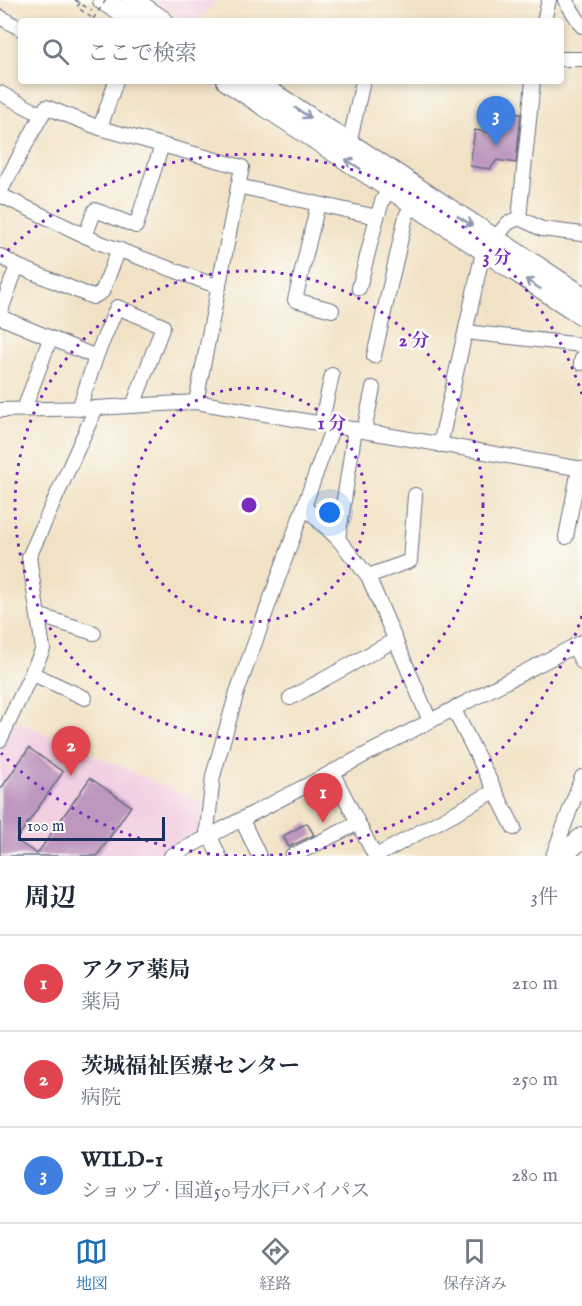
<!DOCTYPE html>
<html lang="ja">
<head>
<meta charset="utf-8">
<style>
  body { margin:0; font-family:"IM FELL English","Noto Serif JP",serif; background:#f6f6f7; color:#1f2937 }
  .scale { position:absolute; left:18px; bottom:15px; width:147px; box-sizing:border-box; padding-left:6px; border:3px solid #1b2f5e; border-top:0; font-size:16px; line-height:21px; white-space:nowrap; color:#1b2f5e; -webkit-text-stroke:4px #fdfcf7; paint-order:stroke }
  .you { position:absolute; left:330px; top:513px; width:21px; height:21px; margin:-15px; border:4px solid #fff; border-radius:50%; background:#1a73e8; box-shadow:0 0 0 9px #1a73e833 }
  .badge { display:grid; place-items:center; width:39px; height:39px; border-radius:50%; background:#1f6fb2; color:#fff; font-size:20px; font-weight:700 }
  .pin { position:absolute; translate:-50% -50px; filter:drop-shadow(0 2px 3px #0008) }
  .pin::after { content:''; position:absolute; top:32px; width:21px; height:18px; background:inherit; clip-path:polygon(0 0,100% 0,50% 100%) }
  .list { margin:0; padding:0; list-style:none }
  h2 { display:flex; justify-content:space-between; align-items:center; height:78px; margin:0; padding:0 24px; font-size:26px }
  h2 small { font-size:20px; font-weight:400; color:#747a83 }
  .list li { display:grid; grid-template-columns:39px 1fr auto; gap:18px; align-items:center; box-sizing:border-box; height:96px; padding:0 24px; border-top:2px solid #e0e1e3 }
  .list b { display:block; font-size:22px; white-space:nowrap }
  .list p { margin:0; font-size:20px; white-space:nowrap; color:#747a83 }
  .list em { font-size:20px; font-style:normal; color:#747a83 }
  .icon { flex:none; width:33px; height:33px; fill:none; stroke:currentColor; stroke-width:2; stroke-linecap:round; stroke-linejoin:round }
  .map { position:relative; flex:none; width:582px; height:856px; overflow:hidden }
  .search { position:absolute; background:#fff; box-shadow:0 3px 9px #0003; left:18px; right:18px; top:18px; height:66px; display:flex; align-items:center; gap:15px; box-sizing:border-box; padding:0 21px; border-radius:6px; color:#747a83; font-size:22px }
  .sheet { height:366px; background:#fff }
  nav { display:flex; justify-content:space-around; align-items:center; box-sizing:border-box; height:84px; border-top:2px solid #e0e1e3; background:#fff; font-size:16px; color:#747a83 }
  nav a { display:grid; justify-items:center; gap:3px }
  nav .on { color:#1f6fb2 }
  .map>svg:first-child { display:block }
  .built { fill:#f2cfe2 }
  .building { fill:#be97bf }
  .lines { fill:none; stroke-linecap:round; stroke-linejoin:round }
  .minor-casing { stroke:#666e82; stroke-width:16 }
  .highway-casing { stroke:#666e82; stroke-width:22 }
  .path { stroke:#666e82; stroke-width:1.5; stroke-dasharray:4.5 4.5; stroke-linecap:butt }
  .minor { stroke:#fff; stroke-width:14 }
  .highway { stroke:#fff; stroke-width:20 }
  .path-bridge { stroke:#666e82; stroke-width:1.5; stroke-dasharray:4.5 4.5; stroke-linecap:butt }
  .oneway { stroke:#8d97ae }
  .ring { fill:none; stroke:#7b2cbf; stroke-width:3; stroke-dasharray:3 6 }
  .centre { fill:#7b2cbf; stroke:#fdfcf7; stroke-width:3 }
  .ring-label { font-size:18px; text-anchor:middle; font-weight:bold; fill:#7b2cbf; stroke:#fdfcf7; stroke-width:5; stroke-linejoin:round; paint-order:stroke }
</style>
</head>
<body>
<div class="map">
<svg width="582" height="856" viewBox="0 0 582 856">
  <rect width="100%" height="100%" fill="#fdfcf7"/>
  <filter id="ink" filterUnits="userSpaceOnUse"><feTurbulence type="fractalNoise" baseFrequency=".0167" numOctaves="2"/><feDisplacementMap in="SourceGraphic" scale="12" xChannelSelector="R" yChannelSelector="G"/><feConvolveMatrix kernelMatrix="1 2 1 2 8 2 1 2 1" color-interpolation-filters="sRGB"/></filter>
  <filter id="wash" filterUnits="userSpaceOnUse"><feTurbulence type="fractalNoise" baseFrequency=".008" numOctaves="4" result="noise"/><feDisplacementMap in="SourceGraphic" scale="24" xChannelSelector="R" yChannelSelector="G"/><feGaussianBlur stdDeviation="1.35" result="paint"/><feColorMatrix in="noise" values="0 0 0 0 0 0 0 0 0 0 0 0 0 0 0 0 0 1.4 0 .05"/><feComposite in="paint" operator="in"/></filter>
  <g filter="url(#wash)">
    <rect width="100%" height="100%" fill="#f1e2c5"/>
    <!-- built -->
    <g class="built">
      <polygon points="154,0 217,0 198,21 186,21"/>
      <polygon points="12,719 203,803 199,835 159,856 0,856 0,750"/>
    </g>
    <g id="blocks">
      <!-- building -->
      <g class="building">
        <polygon points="497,111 521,114 516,163 497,160 490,169 470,166 475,130 494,133"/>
        <polygon points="29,748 63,772 16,840 37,854 90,778 131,806 97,856 0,856 0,790"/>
        <polygon points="307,823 314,835 289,847 283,836"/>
      </g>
    </g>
  </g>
  <g filter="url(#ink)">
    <use href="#blocks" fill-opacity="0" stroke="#666e82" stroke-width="1.5"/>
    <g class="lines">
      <!-- minor casing -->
      <g class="minor-casing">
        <g id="minor">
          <polyline points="565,0 582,26"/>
          <polyline points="0,17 21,29"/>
          <polyline points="544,21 549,0"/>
          <polyline points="561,59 582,59"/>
          <polyline points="533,81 519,218 542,229 582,234"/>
          <polyline points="0,93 42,115"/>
          <polyline points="100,128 116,81"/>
          <polyline points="349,144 363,81"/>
          <polyline points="238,186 377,217 383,199 390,189"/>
          <polyline points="0,192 46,107 100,128 242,167 196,402"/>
          <polyline points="0,195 98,242 219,287"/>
          <polyline points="318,204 295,300 332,310"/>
          <polyline points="85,236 95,210 136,226 162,145"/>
          <polyline points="0,256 17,266 93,297 102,292 119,249"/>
          <polyline points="359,288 377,217"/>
          <polyline points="0,313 17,266"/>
          <polyline points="0,317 96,357"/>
          <polyline points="466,332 582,345"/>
          <polyline points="374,356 406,216 413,204"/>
          <polyline points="581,363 582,358"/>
          <polyline points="24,409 50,339"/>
          <polyline points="79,409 96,357 117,307 163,326 133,406"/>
          <polyline points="0,410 96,408 196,402 582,469"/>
          <polyline points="321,424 332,375"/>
          <polyline points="364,431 373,388"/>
          <polyline points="440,445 483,252 508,223 519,218"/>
          <polyline points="305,507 338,539 368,576 430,721"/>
          <polyline points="566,537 579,469"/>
          <polyline points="338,539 355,429"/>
          <polyline points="368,576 410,561 415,495"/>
          <polyline points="40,616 94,633"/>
          <polyline points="574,646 582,662"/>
          <polyline points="31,673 85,698"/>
          <polyline points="290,698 395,640"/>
          <polyline points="454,710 514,828"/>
          <polyline points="0,740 43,649 29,557 96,408"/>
          <polyline points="332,772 375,856"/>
          <polyline points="242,820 259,856"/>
          <polyline points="171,856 582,642"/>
          <polyline points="219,856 207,830 213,776 237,692 333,426"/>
          <polyline points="292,856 358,823"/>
          <polyline points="376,856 495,791"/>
          <polyline points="553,856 582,777"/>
        </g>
      </g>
      <!-- highway casing -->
      <g class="highway-casing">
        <g id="highway">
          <polyline points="103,0 136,21"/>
          <polyline points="132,0 163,21"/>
          <polyline points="227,81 582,315"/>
          <polyline points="254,81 582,296"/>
          <polyline points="561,856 582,838"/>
        </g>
      </g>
      <!-- path -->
      <g class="path">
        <polyline points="75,0 92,11"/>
        <polyline points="80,3 77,7 93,19"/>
      </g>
      <!-- minor -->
      <use href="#minor" class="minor"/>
      <!-- highway -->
      <use href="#highway" class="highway"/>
      <!-- path-bridge -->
      <polyline class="path-bridge" points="93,19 106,0"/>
    </g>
    <!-- one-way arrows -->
    <defs><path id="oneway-shaft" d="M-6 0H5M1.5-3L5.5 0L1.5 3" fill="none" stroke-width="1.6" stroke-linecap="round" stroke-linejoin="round" transform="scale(1.5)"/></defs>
    <g class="oneway">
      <use href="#oneway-shaft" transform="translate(303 113) rotate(33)"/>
      <use href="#oneway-shaft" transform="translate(353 164) rotate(-147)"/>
      <use href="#oneway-shaft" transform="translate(465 221) rotate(33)"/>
      <use href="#oneway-shaft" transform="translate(533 284) rotate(-147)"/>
    </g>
  </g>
  <!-- distance rings -->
  <g class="ring">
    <circle cx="249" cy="505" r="117"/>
    <circle cx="249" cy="505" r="234"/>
    <path d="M582 616A351 351 0 0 1 252 856M246 856A351 351 0 0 1 1 753M1 257A351 351 0 0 1 582 394"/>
  </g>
  <circle cx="249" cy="505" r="9" class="centre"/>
  <g class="ring-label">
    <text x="497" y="263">3 分</text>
    <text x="414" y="346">2 分</text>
    <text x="332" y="429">1 分</text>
  </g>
</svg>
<div class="scale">100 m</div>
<div class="you"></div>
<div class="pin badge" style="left:323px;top:823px;background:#e0444e">1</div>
<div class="pin badge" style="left:71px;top:776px;background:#e0444e">2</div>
<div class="pin badge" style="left:496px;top:146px;background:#3f7fe0">3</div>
<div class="search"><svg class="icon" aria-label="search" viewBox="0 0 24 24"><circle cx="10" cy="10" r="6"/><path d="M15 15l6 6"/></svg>ここで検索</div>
</div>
<section class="sheet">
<h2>周辺<small>3件</small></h2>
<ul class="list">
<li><span class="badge" style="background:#e0444e">1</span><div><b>アクア薬局</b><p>薬局</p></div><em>210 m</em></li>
<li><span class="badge" style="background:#e0444e">2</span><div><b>茨城福祉医療センター</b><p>病院</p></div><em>250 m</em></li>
<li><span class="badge" style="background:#3f7fe0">3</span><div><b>WILD-1</b><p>ショップ · 国道50号水戸バイパス</p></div><em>280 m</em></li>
</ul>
</section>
<nav>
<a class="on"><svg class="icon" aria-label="map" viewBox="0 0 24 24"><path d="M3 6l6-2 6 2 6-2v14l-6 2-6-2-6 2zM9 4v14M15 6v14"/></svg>地図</a>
<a><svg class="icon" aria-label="directions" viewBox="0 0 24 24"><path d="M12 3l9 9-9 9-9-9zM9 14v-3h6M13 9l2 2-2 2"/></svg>経路</a>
<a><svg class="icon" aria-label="saved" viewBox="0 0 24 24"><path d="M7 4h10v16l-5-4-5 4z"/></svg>保存済み</a>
</nav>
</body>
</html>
